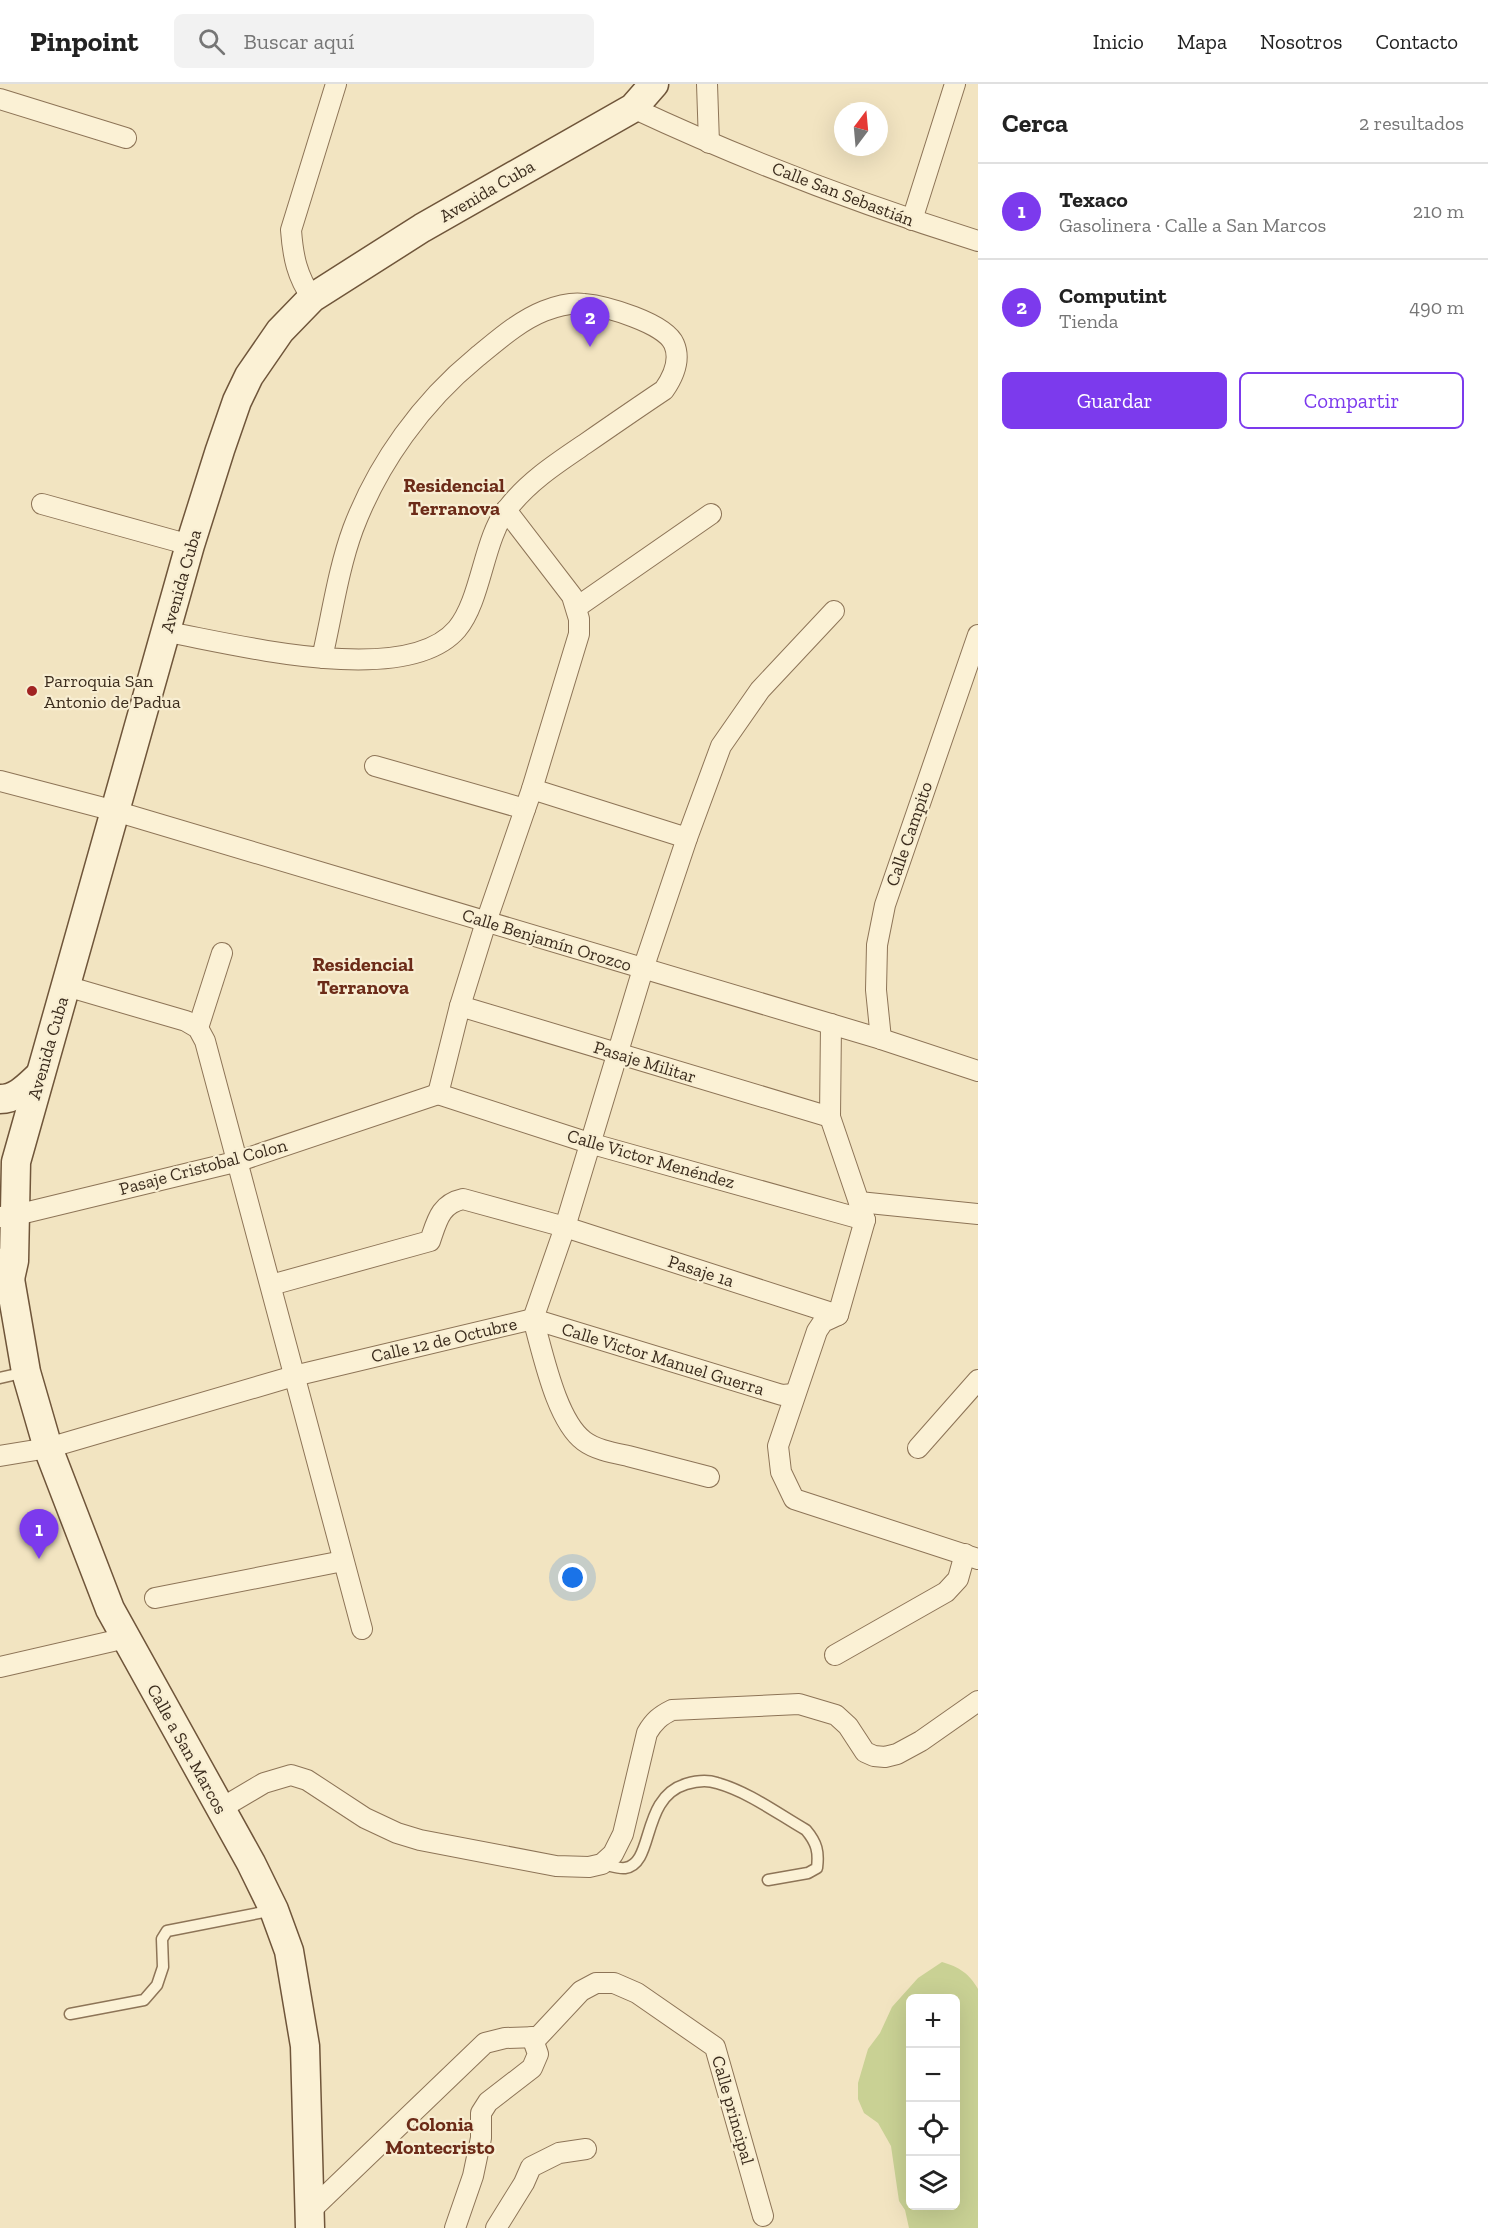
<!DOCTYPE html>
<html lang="es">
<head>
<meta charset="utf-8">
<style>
  body { margin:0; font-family:"Zilla Slab",serif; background:#f2f2f2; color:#222 }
  .controls { position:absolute; right:18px; bottom:18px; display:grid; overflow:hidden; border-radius:9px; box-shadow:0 6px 24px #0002 }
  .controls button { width:54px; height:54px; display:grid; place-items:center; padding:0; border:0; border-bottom:2px solid #e0e0e0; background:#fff; color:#222; font:30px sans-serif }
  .compass { position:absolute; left:834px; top:18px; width:54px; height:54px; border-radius:50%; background:#fff; box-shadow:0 6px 24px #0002; rotate:16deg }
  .you { position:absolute; left:573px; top:1494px; width:21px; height:21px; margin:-15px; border:4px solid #fff; border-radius:50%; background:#1a73e8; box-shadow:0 0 0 9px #1a73e833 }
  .badge { display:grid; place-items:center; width:39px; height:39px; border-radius:50%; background:#7c3aed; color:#fff; font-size:20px; font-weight:700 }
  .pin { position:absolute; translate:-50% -50px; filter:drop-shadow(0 2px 3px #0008) }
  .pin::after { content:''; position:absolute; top:32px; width:21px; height:18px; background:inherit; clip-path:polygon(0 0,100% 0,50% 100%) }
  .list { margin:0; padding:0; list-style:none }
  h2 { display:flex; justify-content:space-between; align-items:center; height:78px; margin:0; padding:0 24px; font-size:26px }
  h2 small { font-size:20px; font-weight:400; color:#767676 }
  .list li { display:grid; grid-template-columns:39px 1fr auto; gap:18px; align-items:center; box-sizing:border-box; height:96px; padding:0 24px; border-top:2px solid #e0e0e0 }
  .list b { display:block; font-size:22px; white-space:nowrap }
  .list p { margin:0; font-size:20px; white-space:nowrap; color:#767676 }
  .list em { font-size:20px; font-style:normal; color:#767676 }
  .actions { display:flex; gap:12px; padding:18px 24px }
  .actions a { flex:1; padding:14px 0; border:2px solid #7c3aed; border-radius:9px; text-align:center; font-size:21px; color:#7c3aed }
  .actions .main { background:#7c3aed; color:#fff }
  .icon { flex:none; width:33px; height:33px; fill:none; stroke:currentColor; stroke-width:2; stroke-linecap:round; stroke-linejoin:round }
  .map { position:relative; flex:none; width:978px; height:2144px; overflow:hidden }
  header { display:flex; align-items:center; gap:36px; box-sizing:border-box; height:84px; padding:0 30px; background:#fff; border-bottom:2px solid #e0e0e0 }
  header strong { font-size:28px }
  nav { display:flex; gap:33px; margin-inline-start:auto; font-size:21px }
  .search { width:420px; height:54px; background:#f2f2f2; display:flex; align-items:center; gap:15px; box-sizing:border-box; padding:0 21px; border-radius:9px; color:#767676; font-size:22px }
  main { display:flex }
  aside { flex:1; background:#fff }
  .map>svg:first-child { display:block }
  .green { fill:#c9d194; fill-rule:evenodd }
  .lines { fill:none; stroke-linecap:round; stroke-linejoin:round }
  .lane-casing { stroke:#8d7457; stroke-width:13 }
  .street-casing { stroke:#8d7457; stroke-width:22 }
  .secondary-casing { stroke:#6f553a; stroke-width:31 }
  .lane { stroke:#fbf1d5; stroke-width:10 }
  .street { stroke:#fbf1d5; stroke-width:20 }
  .secondary { stroke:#fbf1d5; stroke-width:28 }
  .poi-dot { fill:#a12322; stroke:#f8eed2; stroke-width:2 }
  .labels { text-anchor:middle; stroke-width:4.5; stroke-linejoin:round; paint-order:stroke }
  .street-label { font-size:18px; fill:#3b2c1d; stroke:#f8eed2 }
  .poi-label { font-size:18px; fill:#3b2c1d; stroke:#f8eed2; text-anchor:start }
  .neighbourhood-label { font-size:20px; font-weight:bold; fill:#6c2b18; stroke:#f8eed2 }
</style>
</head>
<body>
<header>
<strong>Pinpoint</strong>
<div class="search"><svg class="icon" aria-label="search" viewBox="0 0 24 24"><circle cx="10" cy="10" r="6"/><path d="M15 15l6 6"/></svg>Buscar aquí</div>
<nav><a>Inicio</a><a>Mapa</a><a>Nosotros</a><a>Contacto</a></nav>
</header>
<main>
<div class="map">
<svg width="978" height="2144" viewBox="0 0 978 2144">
  <rect width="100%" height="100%" fill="#f2e4c1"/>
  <!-- green -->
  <path class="green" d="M942,1878C959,1883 969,1889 978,1905V2144H909L905,2126L899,2117L891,2062L878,2039L864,2029L858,2015V1999L868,1965L880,1949L892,1923L918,1894ZM910,1914H956V2122H910Z"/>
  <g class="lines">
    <!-- lane casing -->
    <g class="lane-casing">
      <g id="lane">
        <polyline points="0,1294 26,1288"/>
        <path d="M602,1780C609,1781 618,1785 625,1784C655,1780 640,1714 686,1700C696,1697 708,1696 717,1699C749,1708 778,1730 806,1746C817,1759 819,1768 817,1784L808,1789L768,1796"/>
        <polyline points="70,1930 144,1916 157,1901 163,1883 162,1855 167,1847 274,1826"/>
      </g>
    </g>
    <!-- street casing -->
    <g class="street-casing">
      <g id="street">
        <polyline points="707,0 709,59"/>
        <polyline points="0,15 126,54"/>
        <path d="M633,24C744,76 860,120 978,157"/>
        <polyline points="912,136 955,0"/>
        <path d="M312,214C297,192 293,173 291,146L336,0"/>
        <polyline points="42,420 190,461"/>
        <polyline points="577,523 711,430"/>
        <path d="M167,548C235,560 406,605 457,545C482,515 483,454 508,424C529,397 557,379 585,360C611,342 637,324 664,306C673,293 681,276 674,260C665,239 606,222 584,220C571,218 557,222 544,227C519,237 498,256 477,273C422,318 378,379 353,445C338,486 332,531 322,574"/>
        <polyline points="375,682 525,725"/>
        <polyline points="0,697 115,727 881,955 978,987"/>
        <polyline points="532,705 687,754"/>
        <polyline points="66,902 186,937 198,944 205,957 362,1545"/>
        <polyline points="460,922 830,1033"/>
        <polyline points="831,940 830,1033 865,1136 838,1231 823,1238 817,1247 778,1362 781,1388 794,1415 978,1475"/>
        <polyline points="198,944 222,869"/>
        <polyline points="881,955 876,906 877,861 885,821 978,551"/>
        <polyline points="438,1010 460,922 486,838 532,705 579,550 579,535 572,512 506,426"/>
        <polyline points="438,1010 589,1059 865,1136"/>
        <polyline points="859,1118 978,1130"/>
        <polyline points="0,1133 16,1131 239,1077 438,1010"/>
        <path d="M271,1201L430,1157C437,1137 440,1120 463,1115L565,1143L838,1231"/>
        <polyline points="533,1235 565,1143 643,885 687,754 721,662 760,606 834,527"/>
        <path d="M533,1235C543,1269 556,1336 584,1357C596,1366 614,1369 628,1372C655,1379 682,1386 709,1393"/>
        <polyline points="918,1364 978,1296"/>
        <polyline points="0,1372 48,1364 294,1292 533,1235 782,1311 794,1310"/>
        <polyline points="155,1514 343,1477"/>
        <polyline points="835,1571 946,1508 958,1495 965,1470"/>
        <polyline points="0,1583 126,1554"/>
        <path d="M220,1725L264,1699L291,1691L307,1696L365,1734L397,1749L420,1756L556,1782L589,1783L602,1780L613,1770L623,1750L647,1649C654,1637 660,1632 672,1626L799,1620L836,1631L848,1642L865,1668L874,1672L885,1673L897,1670L921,1657L978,1617"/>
        <polyline points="310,2127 485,1959 505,1954 538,1953 581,1907 596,1899 614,1899 637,1909 715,1963 763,2132"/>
        <polyline points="455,2144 473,2092 481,2054 481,2029 488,2018 532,1984 538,1970 532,1953"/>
        <polyline points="496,2144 524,2099 531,2083 559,2069 586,2065"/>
      </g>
    </g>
    <!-- secondary casing -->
    <g class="secondary-casing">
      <g id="secondary">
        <path d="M0,1015C17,1015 28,1002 40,991"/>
        <polyline points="5,1178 10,1195 26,1288 48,1364 110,1525 251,1779 274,1826 289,1867 305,1962 310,2144"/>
        <polyline points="10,1195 14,1177 16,1078 190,461 220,366 237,317 249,292 280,247 312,214 422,144 633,24 654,0"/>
      </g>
    </g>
    <!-- lane -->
    <use href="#lane" class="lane"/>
    <!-- street -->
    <use href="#street" class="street"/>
    <!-- secondary -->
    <use href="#secondary" class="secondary"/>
  </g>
  <!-- markers -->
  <circle class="poi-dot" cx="32" cy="607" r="6"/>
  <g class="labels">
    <!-- street labels -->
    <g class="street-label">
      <text transform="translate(487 107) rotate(-30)" y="6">Avenida Cuba</text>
      <text transform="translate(843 110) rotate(21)" y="6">Calle San Sebastián</text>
      <text transform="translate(181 497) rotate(-74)" y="6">Avenida Cuba</text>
      <text transform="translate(909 750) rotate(-71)" y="6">Calle Campito</text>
      <text transform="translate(547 856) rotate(17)" y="6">Calle Benjamín Orozco</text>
      <text transform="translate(48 964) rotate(-74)" y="6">Avenida Cuba</text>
      <text transform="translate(645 978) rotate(17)" y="6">Pasaje Militar</text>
      <text transform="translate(651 1075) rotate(16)" y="6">Calle Victor Menéndez</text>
      <text transform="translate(203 1083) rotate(-15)" y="6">Pasaje Cristobal Colon</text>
      <text transform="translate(701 1187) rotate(18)" y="6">Pasaje 1a</text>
      <text transform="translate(444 1256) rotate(-13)" y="6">Calle 12 de Octubre</text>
      <text transform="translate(663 1275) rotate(17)" y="6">Calle Victor Manuel Guerra</text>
      <text transform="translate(187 1665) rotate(61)" y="6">Calle a San Marcos</text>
      <text transform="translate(733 2026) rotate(74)" y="6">Calle principal</text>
    </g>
    <!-- poi labels -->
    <g class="poi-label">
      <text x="44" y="603">Parroquia San<tspan x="44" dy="21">Antonio de Padua</tspan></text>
    </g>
    <!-- neighbourhood labels -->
    <g class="neighbourhood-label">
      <text x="454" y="408">Residencial<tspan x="454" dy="23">Terranova</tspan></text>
      <text x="363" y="887">Residencial<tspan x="363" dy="23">Terranova</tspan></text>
      <text x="440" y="2047">Colonia<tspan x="440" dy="23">Montecristo</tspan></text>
    </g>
  </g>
</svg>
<div class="controls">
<button>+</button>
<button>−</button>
<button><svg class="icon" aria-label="locate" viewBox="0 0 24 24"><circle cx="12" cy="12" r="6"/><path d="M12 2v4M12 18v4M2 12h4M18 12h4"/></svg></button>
<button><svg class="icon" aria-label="layers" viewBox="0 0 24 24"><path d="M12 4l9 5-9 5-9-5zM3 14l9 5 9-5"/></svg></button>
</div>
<svg class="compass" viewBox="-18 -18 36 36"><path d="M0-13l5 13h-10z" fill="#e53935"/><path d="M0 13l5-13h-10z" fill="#767676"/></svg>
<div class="you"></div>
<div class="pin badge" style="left:39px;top:1475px">1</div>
<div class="pin badge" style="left:590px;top:263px">2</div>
</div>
<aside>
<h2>Cerca<small>2 resultados</small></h2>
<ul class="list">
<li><span class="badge">1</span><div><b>Texaco</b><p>Gasolinera · Calle a San Marcos</p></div><em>210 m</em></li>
<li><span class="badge">2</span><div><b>Computint</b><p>Tienda</p></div><em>490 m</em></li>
</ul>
<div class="actions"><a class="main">Guardar</a><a>Compartir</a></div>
</aside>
</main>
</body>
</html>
